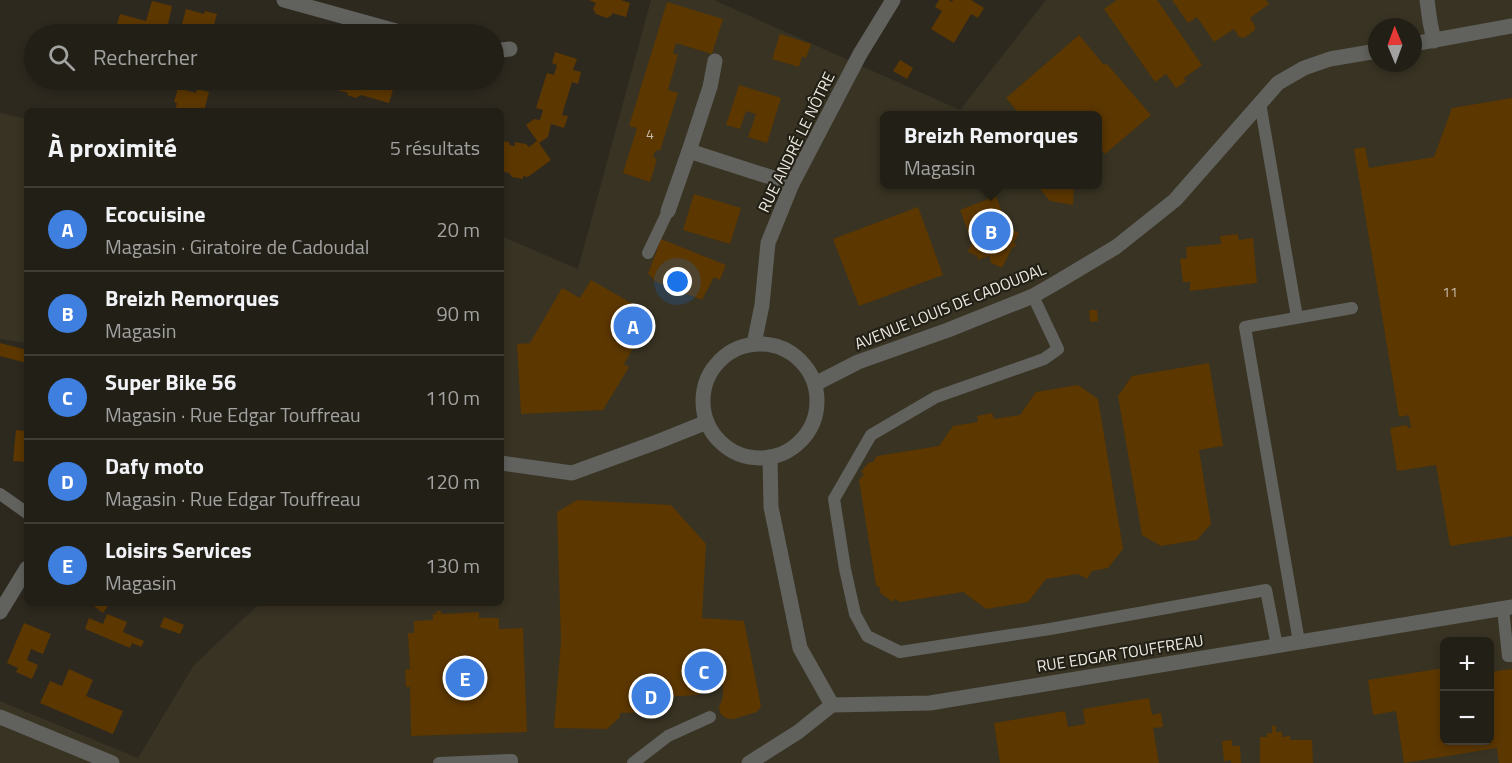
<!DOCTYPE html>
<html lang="fr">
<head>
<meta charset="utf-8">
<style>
  body { margin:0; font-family:"Titillium Web",sans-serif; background:#2e2c24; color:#f1f3f6 }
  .controls { position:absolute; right:18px; bottom:18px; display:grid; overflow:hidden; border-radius:9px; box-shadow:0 3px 9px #0003 }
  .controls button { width:54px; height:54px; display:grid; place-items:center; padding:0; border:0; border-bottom:2px solid #3f3d36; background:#221f17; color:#f1f3f6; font:30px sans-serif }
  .compass { position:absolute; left:1368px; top:18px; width:54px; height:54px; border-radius:50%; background:#221f17; box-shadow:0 3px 9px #0003; rotate:359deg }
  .you { position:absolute; left:678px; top:282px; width:21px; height:21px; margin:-15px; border:4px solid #fff; border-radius:50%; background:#1a73e8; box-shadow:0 0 0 9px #1a73e833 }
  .badge { display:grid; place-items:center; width:39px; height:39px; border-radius:50%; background:#0f766e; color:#fff; font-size:20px; font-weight:700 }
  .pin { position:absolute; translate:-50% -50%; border:3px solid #fff; box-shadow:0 2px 6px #0006 }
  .popup { position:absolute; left:880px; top:111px; width:222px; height:78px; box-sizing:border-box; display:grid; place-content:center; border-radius:9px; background:#221f17; filter:drop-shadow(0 2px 4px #0005); font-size:20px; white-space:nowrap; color:#a2a2a1 }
  .popup b { font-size:22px; color:#f1f3f6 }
  .popup::after { content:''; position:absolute; left:50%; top:100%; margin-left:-12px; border:12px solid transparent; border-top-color:#221f17 }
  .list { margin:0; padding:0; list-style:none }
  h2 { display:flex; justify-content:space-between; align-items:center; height:78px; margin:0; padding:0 24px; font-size:26px }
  h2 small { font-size:20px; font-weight:400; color:#a2a2a1 }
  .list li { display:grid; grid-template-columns:39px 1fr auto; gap:18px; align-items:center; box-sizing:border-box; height:84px; padding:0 24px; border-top:2px solid #3f3d36 }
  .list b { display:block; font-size:22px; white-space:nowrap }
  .list p { margin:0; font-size:20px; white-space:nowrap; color:#a2a2a1 }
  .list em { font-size:20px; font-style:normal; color:#a2a2a1 }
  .icon { flex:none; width:33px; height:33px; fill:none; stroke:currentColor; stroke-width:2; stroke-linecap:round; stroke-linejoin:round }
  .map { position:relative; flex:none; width:1512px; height:763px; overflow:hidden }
  .search { position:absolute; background:#221f17; box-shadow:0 3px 9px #0003; left:24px; top:24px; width:480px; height:66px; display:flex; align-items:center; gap:15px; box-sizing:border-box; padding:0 21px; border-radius:33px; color:#a2a2a1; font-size:22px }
  .panel { position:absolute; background:#221f17; box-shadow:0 3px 9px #0003; left:24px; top:108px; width:480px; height:498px; border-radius:9px }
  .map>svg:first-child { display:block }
  .built { fill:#383323; fill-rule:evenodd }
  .building { fill:#5c3700 }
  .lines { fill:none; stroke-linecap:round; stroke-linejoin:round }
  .service { stroke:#61625d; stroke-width:12 }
  .minor { stroke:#61625d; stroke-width:15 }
  .tertiary { stroke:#61625d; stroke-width:15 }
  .labels { text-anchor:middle; stroke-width:4.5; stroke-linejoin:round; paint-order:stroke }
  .number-label { font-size:14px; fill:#c8bcaa }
  .street-label { font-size:16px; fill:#ece9e3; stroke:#232016 }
</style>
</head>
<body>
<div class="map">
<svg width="1512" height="763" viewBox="0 0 1512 763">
  <rect width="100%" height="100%" fill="#2d291f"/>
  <!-- built -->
  <g class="built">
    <path d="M651,0H714L960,110L1046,0H1512V763H0V701L138,758L194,665L260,603H501V236L578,269ZM1377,27H1413V63H1377ZM884,116H1098V184H884ZM1444,642H1490V740H1444Z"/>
    <polygon points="0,113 27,119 27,343 0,339"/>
  </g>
  <!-- building -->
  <g class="building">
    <polygon points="589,0 621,0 630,3 626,17 612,13 612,15 607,18 596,14 593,9 596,3"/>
    <polygon points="939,0 949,0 952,2 953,0 971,0 984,8 978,18 971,14 954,43 931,29 942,11 935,7"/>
    <polygon points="1117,0 1157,0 1202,65 1184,78 1186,81 1176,88 1166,74 1155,82 1104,9"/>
    <polygon points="1172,0 1266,0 1269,4 1250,18 1255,26 1255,30 1244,38 1239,37 1234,29 1214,42 1197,17 1188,23"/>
    <polygon points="152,1 172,6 167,29 157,26 155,34 114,34 120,14 146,21"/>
    <polygon points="667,2 723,19 712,54 676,43 673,53 678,55 668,90 678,93 660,151 656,150 653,157 657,159 650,182 623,173 637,128 629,126"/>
    <polygon points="186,9 204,14 205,11 217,14 212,32 219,34 182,34 185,25 182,24"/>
    <polygon points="780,34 811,44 806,58 802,56 799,67 772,59"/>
    <polygon points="1079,35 1104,65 1106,63 1151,115 1105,154 1098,145 1098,116 1021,116 1006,98"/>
    <polygon points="555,52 577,59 573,70 581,72 578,84 572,82 562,115 568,116 564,128 551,124 548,137 539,143 551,160 528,177 523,176 523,179 512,177 509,173 501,171 501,141 509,142 509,145 515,146 515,142 526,144 529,147 537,141 526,125 534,119 540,120 543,110 536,108 547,73 554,75 557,65 552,63"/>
    <polygon points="900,60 913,68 907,79 893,71"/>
    <polygon points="303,80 396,80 389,103 361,95 356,98 347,95 348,93 320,85 319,88 302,83"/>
    <polygon points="739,85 781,98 767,143 748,137 756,114 746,111 740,129 726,125"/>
    <polygon points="178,88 196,93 197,89 209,92 204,111 175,111 177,103 174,102"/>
    <polygon points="1512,98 1512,536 1450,546 1436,465 1397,471 1390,428 1407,425 1408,428 1411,428 1409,415 1399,417 1354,149 1365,147 1369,168 1434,157 1452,108"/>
    <polygon points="1036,184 1074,184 1073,205 1050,201"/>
    <polygon points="694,194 741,208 730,244 683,230"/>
    <polygon points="996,196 1008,228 1019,233 1014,242 1016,246 1012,248 1002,268 991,263 989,256 978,260 977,256 968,252 972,242 960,210"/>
    <polygon points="918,207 943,275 859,306 833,239"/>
    <polygon points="1238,234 1239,240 1253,238 1257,283 1190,291 1190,282 1183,282 1180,259 1187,258 1186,247 1221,244 1220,236"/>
    <polygon points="661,239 726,265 720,280 714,277 702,300 654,281 652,277 648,274"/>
    <polygon points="591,280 652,315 624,364 629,367 603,410 521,414 517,344 530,343 562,288 580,298"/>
    <polygon points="1089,310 1097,310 1098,321 1090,322"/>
    <polygon points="0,343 27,350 27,363 0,356"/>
    <polygon points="1209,363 1223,446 1199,450 1211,524 1197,540 1161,546 1142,535 1118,396 1132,376"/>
    <polygon points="1078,385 1098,399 1123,549 1108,568 1092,571 1087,579 1078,574 1046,579 1028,602 986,609 963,592 900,602 895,599 893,602 879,592 881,589 876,585 859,480 864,474 861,472 869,462 872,463 877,456 939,446 953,426 978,422 977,416 992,413 994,419 1020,415 1036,392"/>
    <polygon points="16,430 27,431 27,462 13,461"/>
    <polygon points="577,500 671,505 706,544 702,618 744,621 761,706 757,712 734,719 728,719 724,717 720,713 719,707 723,697 723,678 711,678 711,683 698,695 662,697 662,700 650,712 620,713 620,717 607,729 554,728 561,641 557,512"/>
    <polygon points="90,603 110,603 103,613"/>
    <polygon points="436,611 441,611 442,614 479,612 479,618 499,618 499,629 523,628 527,732 411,736 410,687 406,687 405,670 410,669 408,633 414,633 414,621 433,620 433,614 437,614"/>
    <polygon points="107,614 127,622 123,632 144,641 141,647 132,643 130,648 85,629 89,618 103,624"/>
    <polygon points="164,617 184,625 180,634 160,627"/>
    <polygon points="24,623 51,634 43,654 31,649 27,660 38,665 32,679 16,672 18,668 7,663"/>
    <polygon points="1444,668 1444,740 1490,740 1490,705 1491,704 1490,672 1512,669 1512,763 1499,763 1497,748 1404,763 1396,711 1373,715 1368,680"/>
    <polygon points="69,669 93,680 86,696 123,711 113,734 40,703 50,681 62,686"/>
    <polygon points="1149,698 1152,715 1161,713 1163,727 1153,728 1159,763 1000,763 994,723 1065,711 1068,727 1085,724 1083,709"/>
    <polygon points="1272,726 1276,726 1276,732 1282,732 1282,737 1290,736 1290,740 1312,740 1313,763 1260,763 1260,737 1267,737 1267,733 1272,733"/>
    <polygon points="1232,740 1232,746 1240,746 1241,763 1231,763 1231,760 1224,761 1222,741"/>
  </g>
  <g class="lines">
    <!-- service -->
    <g class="service">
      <polyline points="1260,103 1297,317"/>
      <polyline points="648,253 668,211"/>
      <polyline points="1033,296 1058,349 1044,359 936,397 871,435 834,499 845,569 855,614 867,636 900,652 1050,629 1266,590 1277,646"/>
      <polyline points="0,494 27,513"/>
      <polyline points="1503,609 1508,656 1512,656"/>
      <polyline points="1299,642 1245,327 1352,308"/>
      <polyline points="439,763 512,760 512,763"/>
      <polyline points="633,763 668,736 710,717"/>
    </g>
    <!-- minor -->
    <g class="minor">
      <polyline points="284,0 407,34"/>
      <polyline points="1427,0 1430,22 1434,41"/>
      <polyline points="494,51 510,49"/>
      <polyline points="715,61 710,87 689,151 792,184"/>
      <polyline points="668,211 689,151"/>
      <polyline points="754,344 762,305 768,243 792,184 860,54 893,0"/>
      <polyline points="501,463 572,473 657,442 707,422"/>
      <polyline points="0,612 27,568"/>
      <polyline points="0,717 112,763"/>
    </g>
    <!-- tertiary -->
    <g class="tertiary">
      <polyline points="1413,44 1512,26"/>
      <circle cx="760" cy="401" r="57"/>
      <polyline points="815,384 858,362 948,330 1033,296 1054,284 1116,247 1175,200 1278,83 1304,68 1330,59 1377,51"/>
      <polyline points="770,457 771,507 800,648 832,705"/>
      <polyline points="749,763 798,732 832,705 930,703 1512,607"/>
    </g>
  </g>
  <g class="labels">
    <!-- number labels -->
    <g class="number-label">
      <text x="650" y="139">4</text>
      <text x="1450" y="297">11</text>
    </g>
    <!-- street labels -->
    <g class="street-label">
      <text transform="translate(796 142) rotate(-64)" y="6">RUE ANDRÉ LE NÔTRE</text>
      <text transform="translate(950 306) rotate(-22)" y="6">AVENUE LOUIS DE CADOUDAL</text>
      <text transform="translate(1120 653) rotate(-9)" y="6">RUE EDGAR TOUFFREAU</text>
    </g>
  </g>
</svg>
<div class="controls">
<button>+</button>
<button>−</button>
</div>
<svg class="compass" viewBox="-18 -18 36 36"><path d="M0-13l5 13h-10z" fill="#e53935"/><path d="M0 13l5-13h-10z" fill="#a2a2a1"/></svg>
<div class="you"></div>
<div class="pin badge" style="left:633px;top:326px;background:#3f7fe0">A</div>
<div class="pin badge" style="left:991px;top:231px;background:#3f7fe0">B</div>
<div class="popup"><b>Breizh Remorques</b>Magasin</div>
<div class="pin badge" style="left:704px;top:671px;background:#3f7fe0">C</div>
<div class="pin badge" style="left:651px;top:696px;background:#3f7fe0">D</div>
<div class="pin badge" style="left:465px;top:678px;background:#3f7fe0">E</div>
<div class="search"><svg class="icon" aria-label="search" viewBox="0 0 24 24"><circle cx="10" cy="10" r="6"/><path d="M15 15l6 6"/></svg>Rechercher</div>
<section class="panel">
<h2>À proximité<small>5 résultats</small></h2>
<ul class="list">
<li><span class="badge" style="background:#3f7fe0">A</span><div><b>Ecocuisine</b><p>Magasin · Giratoire de Cadoudal</p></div><em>20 m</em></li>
<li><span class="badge" style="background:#3f7fe0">B</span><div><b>Breizh Remorques</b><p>Magasin</p></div><em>90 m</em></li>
<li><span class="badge" style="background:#3f7fe0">C</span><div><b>Super Bike 56</b><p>Magasin · Rue Edgar Touffreau</p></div><em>110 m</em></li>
<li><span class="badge" style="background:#3f7fe0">D</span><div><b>Dafy moto</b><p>Magasin · Rue Edgar Touffreau</p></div><em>120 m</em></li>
<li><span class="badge" style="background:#3f7fe0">E</span><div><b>Loisirs Services</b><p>Magasin</p></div><em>130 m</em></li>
</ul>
</section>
</div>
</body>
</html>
